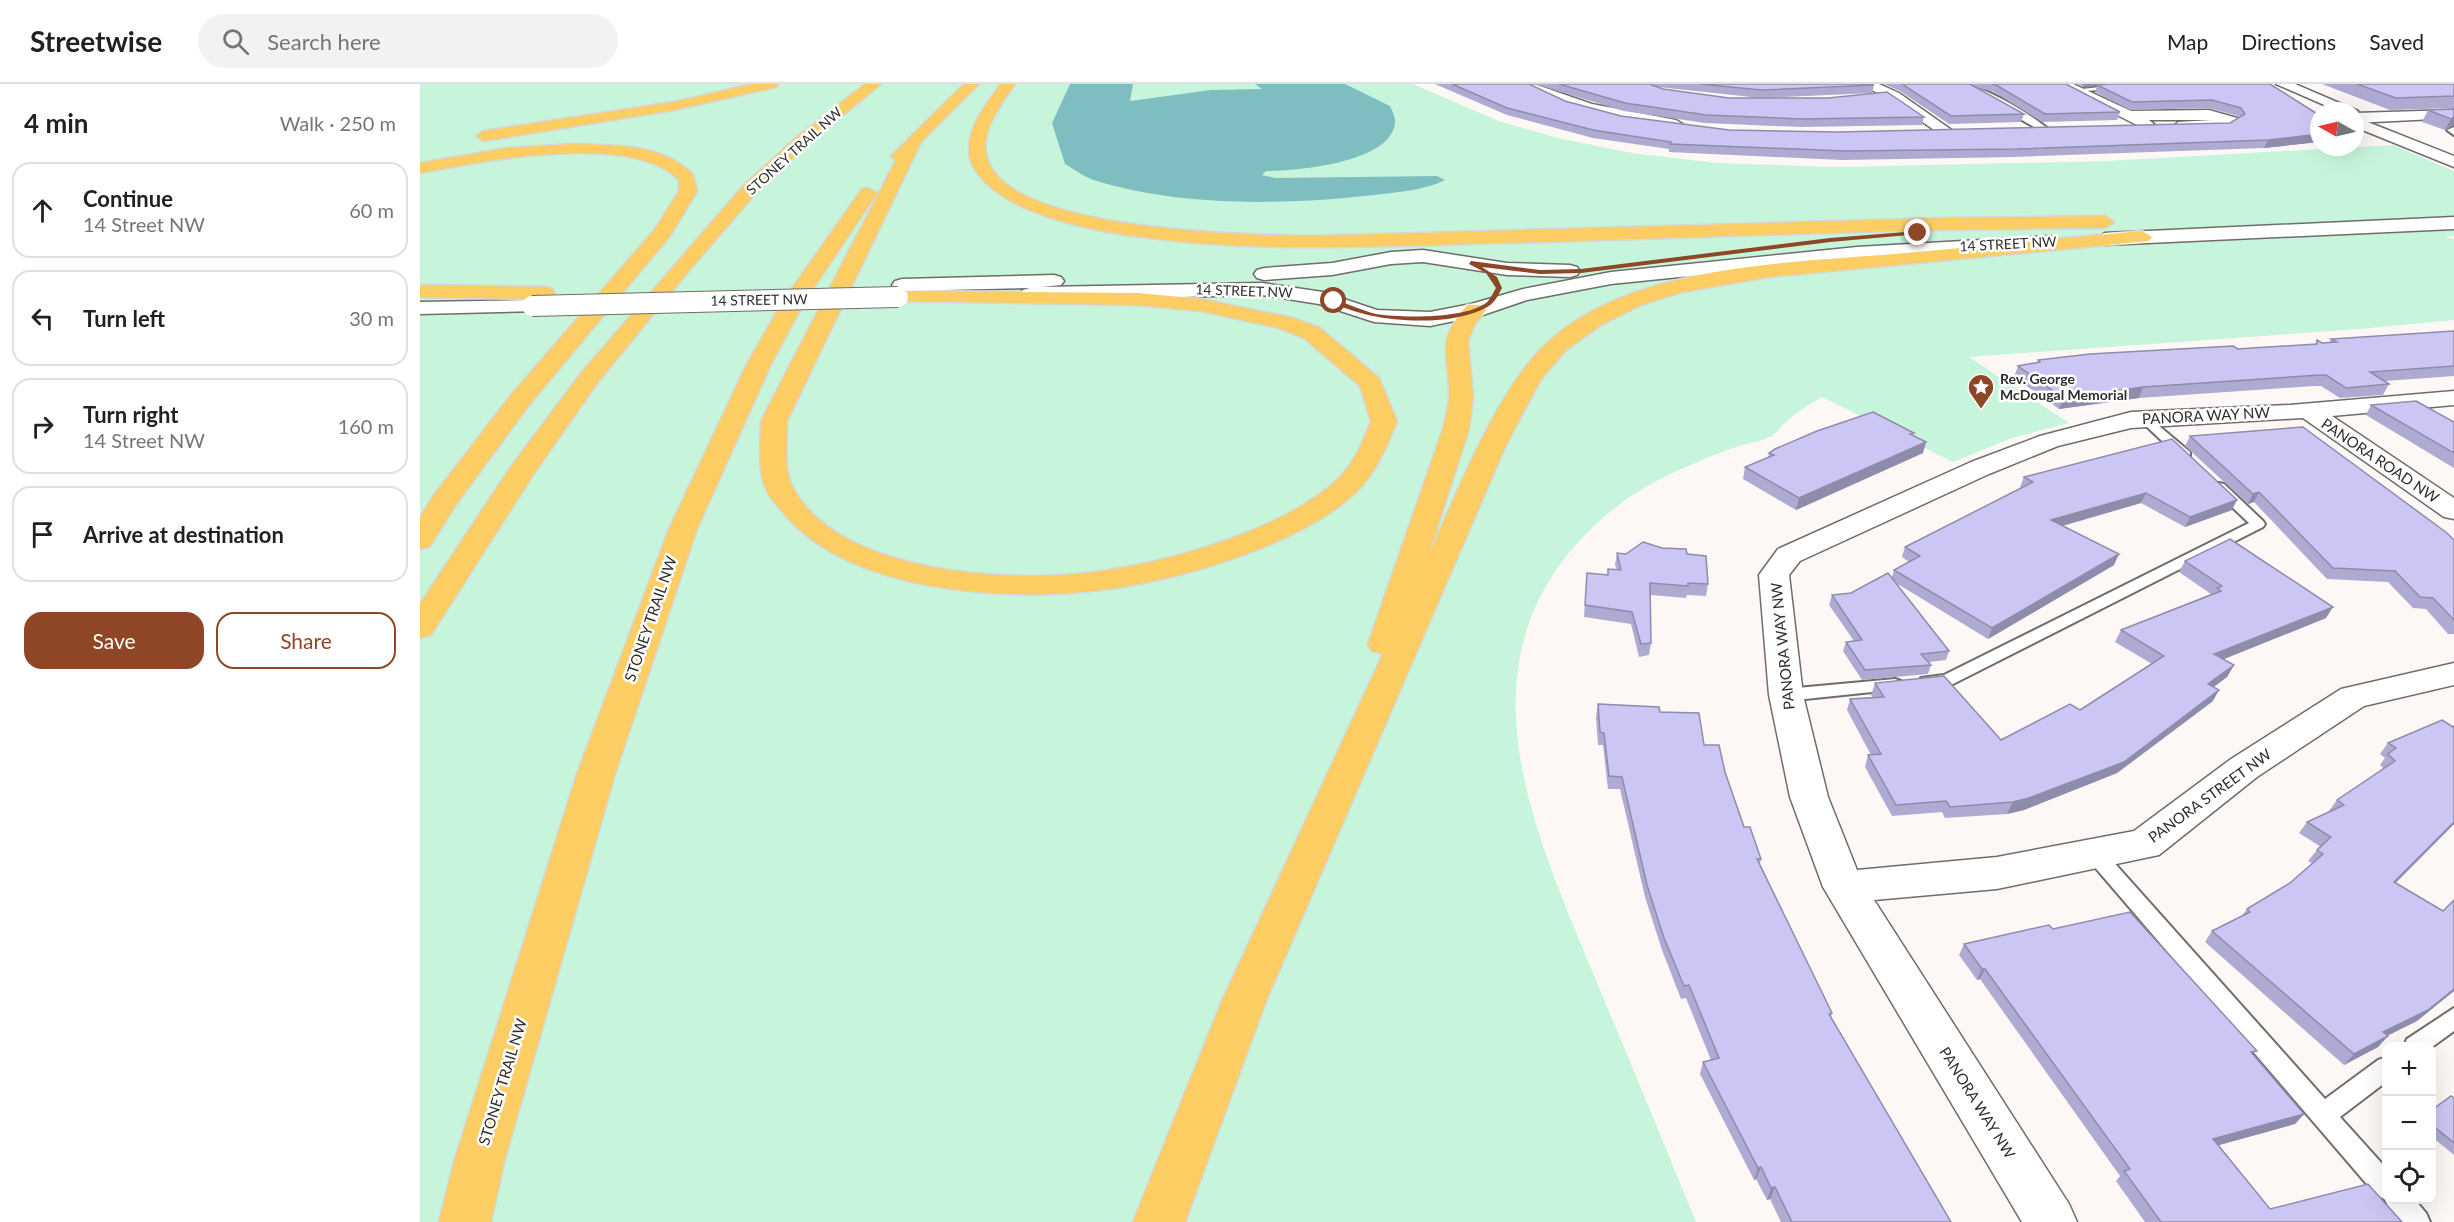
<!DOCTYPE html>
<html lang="en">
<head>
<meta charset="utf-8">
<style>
  body { margin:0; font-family:Lato,sans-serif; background:#f2f2f2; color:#202124 }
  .controls { position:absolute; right:18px; bottom:18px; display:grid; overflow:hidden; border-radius:12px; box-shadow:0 6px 24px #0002 }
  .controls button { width:54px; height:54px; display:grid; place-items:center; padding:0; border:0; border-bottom:2px solid #e0e0e0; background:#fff; color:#202124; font:30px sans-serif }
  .compass { position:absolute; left:1890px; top:18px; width:54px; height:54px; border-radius:50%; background:#fff; box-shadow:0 6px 24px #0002; rotate:278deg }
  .stop { position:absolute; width:18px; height:18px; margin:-14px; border:4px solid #8f4626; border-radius:50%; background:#fff }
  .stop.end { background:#8f4626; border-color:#fff; box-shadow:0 2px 6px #0008 }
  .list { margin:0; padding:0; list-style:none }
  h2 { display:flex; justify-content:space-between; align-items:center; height:78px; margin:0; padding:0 24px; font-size:26px }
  h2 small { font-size:20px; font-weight:400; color:#757577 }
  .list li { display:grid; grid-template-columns:39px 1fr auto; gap:18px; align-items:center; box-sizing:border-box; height:96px; margin:0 12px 12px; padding:0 12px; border:2px solid #e0e0e0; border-radius:18px }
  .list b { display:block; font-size:22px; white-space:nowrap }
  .list p { margin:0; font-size:20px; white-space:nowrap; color:#757577 }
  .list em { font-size:20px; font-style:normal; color:#757577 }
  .actions { display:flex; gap:12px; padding:18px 24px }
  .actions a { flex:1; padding:14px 0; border:2px solid #8f4626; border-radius:18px; text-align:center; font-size:21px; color:#8f4626 }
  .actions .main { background:#8f4626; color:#fff }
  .icon { flex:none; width:33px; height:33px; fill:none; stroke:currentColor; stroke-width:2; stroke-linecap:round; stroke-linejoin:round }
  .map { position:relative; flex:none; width:2034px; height:1138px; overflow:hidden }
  header { display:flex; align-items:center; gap:36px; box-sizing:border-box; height:84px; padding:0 30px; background:#fff; border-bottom:2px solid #e0e0e0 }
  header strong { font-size:28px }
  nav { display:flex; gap:33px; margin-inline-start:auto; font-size:21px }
  .search { width:420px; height:54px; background:#f2f2f2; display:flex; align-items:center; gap:15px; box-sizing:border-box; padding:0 21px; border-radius:33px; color:#757577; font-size:22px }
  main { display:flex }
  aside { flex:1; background:#fff }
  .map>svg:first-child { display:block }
  .green { fill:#c7f5db }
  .water { fill:#7ebec1 }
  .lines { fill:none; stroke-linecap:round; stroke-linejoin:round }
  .lane-casing { stroke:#706c69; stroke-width:4 }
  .street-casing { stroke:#706c69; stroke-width:3 }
  .secondary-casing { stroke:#706c69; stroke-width:3 }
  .highway-casing { stroke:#d6d5d5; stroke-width:3 }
  .lane { fill:#fff; fill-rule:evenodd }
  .street { fill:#fff; fill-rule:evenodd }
  .secondary { fill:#fff; fill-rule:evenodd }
  .highway { fill:#fccd62; fill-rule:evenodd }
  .secondary-bridge-casing { stroke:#706c69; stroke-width:22; stroke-linecap:butt }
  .secondary-bridge { stroke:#fff; stroke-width:20 }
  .wall { fill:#afaad2 }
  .shaded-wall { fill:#8f8bab }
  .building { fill:#ccc6f4; stroke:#8f8bab; stroke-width:1.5 }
  .route { fill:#8f4626 }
  .labels { text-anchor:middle; stroke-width:5; stroke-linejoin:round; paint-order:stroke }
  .far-street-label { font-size:14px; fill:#302e2d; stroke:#fff }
  .far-poi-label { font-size:14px; font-weight:bold; fill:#302e2d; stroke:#fff; text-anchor:start }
  .street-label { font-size:15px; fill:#302e2d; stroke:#fff }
</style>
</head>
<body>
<header>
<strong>Streetwise</strong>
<div class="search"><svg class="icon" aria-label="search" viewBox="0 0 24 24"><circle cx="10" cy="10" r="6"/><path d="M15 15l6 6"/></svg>Search here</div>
<nav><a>Map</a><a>Directions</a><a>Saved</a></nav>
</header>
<main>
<aside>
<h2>4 min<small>Walk · 250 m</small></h2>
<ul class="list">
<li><svg class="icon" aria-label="ahead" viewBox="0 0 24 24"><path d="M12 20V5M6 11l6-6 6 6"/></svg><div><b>Continue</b><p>14 Street NW</p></div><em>60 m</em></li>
<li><svg class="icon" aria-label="left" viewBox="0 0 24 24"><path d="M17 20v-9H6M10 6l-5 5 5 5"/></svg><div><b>Turn left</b></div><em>30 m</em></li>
<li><svg class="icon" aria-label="right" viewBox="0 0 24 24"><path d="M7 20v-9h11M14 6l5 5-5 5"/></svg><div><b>Turn right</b><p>14 Street NW</p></div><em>160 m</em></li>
<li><svg class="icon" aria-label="arrive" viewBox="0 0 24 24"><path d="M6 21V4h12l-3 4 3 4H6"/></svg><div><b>Arrive at destination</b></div></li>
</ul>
<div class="actions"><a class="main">Save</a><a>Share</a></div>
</aside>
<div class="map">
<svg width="2034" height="1138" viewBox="0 0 2034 1138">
  <rect width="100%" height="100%" fill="#fdf8f5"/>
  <!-- green -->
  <path class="green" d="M0,0H993L1079,37L1138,54L1212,69L1297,79L1417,83L1687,77L1973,61L2034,87V152L2025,153L2034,155V236L1940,245L1549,273L1649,339L1592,354L1533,378L1402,313C1389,321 1376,328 1365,339C1360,343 1356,350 1350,353C1340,358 1327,359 1316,363C1264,382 1214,403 1174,442C1031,578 1116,750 1178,901C1211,980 1244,1059 1276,1138H0Z"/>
  <!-- water -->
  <path class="water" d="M650,0H713L710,17L791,6L842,5L835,0H925L970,22C972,27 976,34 975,39C971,79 876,87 846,87L842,91L855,94L1017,92L1025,96C1003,107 977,108 954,111C867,121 761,123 677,97C666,94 655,86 645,80L632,39Z"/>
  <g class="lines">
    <!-- lane casing -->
    <g class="lane-casing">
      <g id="lane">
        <path d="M1540,0C1561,0 1611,30 1628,45L1621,47Z"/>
        <polygon points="1707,0 1736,0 1657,8 1653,6"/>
        <polygon points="2034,43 2034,51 2027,46"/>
        <polygon points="1726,331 1770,368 1770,374 1760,374 1722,338 1722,332"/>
        <polygon points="1799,399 1804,400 1843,437 1845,440 1843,443 1533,600 1501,602 1499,598 1501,594 1524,591 1829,439 1794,406 1794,400"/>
        <polygon points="1475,595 1481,597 1484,601 1481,605 1366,617 1357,611 1366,605"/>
        <polygon points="1674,761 1681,764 1905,1015 1958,976 1966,973 1966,998 1920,1033 1966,1084 1966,1116 1995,1116 2006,1129 2010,1138 1980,1138 1969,1125 1965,1115 1957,1112 1667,774 1664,769 1667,764"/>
        <polygon points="2034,924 2034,947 2012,963 1984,962 1987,955"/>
      </g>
    </g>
    <!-- street casing -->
    <g class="street-casing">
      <g id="street">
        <polygon points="1094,0 1114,0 1172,20 1256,36 1264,41 1256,46 1164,27"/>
        <polygon points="1440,0 1459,0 1479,9 1533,47 1525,52 1520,50 1469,15"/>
        <polygon points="1635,0 1653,0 1711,27 1789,26 1817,34 1820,37 1807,45 1763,46 1758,44 1755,41 1758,38 1792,36 1729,36 1735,41 1727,46"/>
        <polygon points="2034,26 2034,34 1935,39 1935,29"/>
        <polygon points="2034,307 2034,321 1912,332 2034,414 2034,435 2024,433 1883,334 1711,344 1638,362 1569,390 1380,477 1369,491 1383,611 1408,713 1437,786 1577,773 1714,747 1811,675 1921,605 2034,579 2034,601 1944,622 1837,693 1739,771 1577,805 1454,816 1649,1120 1657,1138 1602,1138 1403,803 1370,713 1349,611 1339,491 1358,465 1551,378 1620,352 1711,328 1870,321"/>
      </g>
    </g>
    <!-- secondary casing -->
    <g class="secondary-casing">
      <g id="secondary">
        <polygon points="1856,0 1875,0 1938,27 1935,30 1935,27 1918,27"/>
        <polygon points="1935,33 2034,72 2034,83 1935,43"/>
        <polygon points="2034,133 2034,145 1685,161 1675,155 1685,149"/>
        <polygon points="1631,152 1641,158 1638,162 1437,175 1191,200 1107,216 1063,231 1010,242 954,238 899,220 842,211 610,216 603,214 600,210 603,206 610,204 482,207 475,205 472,201 475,197 482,195 634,191 641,193 644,197 641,201 622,203 842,199 903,208 957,226 1010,228 1051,220 1103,205 1191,188 1437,163"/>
        <polygon points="1003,166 1087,179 1150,181 1157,183 1160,187 1157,191 1150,193 1087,191 1003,178 971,180 912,191 844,196 837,194 834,190 837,186 844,184 912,179 971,168"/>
        <polygon points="112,216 120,217 123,222 120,227 0,230 0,218"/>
      </g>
    </g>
    <!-- highway casing -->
    <g class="highway-casing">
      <g id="highway">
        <polygon points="332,0 358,0 356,3 254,26 64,57 56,52 64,47 254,18"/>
        <polygon points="445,0 461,0 389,59 336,109 267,189 178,298 113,391 11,551 0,554 0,520 90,384 162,288 324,101 377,53"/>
        <path d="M544,0H559L501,58L367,337C367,357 363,386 373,404C420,492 597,500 683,487C754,477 865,445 918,395C934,380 943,358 951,337L940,302L884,254L859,244L781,227L718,221L471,217L467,213L471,209L478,207L718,209L781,215L873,234L900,244L959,294L977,337C967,362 956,389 936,408C881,461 756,497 680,506C584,518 426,508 362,427C356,420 349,413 346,405C337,385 341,358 341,337L476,76L471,72Z"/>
        <path d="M581,0H595C581,20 559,48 567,74C589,148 828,151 892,152L1527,134L1685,132L1694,138L1685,144C1483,144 1281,154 1079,159C963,162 845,169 730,154C679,148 583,132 554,84C538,56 564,22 581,0Z"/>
        <path d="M154,60C194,61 244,60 273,91L277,107L250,152L109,321L37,419L10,462L0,465V433L14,411L91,311L235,145L259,107V96C212,47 61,77 0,89V79L88,64Z"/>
        <polygon points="448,104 457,109 385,217 351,280 277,445 195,690 84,1078 71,1138 19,1138 34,1078 157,690 249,445 327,280 363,217 442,105"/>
        <path d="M1722,147L1732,153L1729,157L1348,193L1262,208L1221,221L1181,241L1146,266L1121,295L1085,363L846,917L765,1138H713L802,917L963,570L952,567L948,560L1023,345C1025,334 1029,324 1029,313C1030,268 1014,261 1047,221H1063L1066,226L1055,240L1048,256L1053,313L1049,345L1008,472C1037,410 1074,313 1121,265C1205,179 1374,179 1487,169C1565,162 1644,154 1722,147Z"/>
        <polygon points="0,201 125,203 132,205 135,209 132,213 125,215 0,213"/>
      </g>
    </g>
    <!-- lane -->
    <use href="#lane" class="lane"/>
    <!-- street -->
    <use href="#street" class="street"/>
    <!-- secondary -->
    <use href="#secondary" class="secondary"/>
    <!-- highway -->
    <use href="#highway" class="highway"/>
    <!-- secondary-bridge casing -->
    <g class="secondary-bridge-casing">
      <polyline id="secondary-bridge" points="112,222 478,213"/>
    </g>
    <!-- secondary-bridge -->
    <use href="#secondary-bridge" class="secondary-bridge"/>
  </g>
  <!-- wall -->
  <g class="wall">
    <polygon points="1015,0 1451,0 1454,1 1452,9 1341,14 1238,3 1243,5 1309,14 1504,33 1502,41 1381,43 1285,39 1204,27 1118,1 1110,1 1145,17 1201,32 1309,46 1418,48 1810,39 1819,34 1818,32 1789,24 1710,26 1675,8 1677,2 1663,3 1658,0 1850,0 1899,31 1899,58 1844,64 1594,73 1422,76 1249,68 1249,65 1173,54 1087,31"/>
    <polygon points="1464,0 1646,0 1700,28 1697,36 1622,38 1574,8 1555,3 1604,30 1601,38 1529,40 1480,7"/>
    <polygon points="1902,0 2034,0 2034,24 1970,26"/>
    <polygon points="2034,25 2034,41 2025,46 2002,38 2008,26"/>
    <polygon points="2034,247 2034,292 1965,297 1969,300 1963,311 1920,314 1901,302 1894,302 1719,314 1639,325 1594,293 1598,282 1617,279 1618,276 1818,265 1895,260 1897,256 1902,259 1909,259 1911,255"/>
    <polygon points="1951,321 2034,338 2034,384 1946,331"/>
    <polygon points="1493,351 1503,369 1376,426 1323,395 1325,383 1348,374 1349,369"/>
    <polygon points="1770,352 2034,456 2034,550 2028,550 2006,525 1993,524 1968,498 1907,495 1834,418 1828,420 1765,362"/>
    <polygon points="1752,355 1812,426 1765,443 1721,419 1643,442 1694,481 1568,555 1476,499 1529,567 1526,576 1509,578 1511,581 1508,590 1442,596 1423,567 1426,558 1434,557 1409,521 1412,511 1431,509 1472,493 1474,486 1489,478 1482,473 1485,463 1602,404 1600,403 1604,393"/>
    <polygon points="1197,469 1267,470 1288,500 1286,512 1267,511 1266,514 1231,511 1231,559 1229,571 1219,573 1211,540 1164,533 1167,489 1188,491 1197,486 1195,481"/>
    <polygon points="1765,477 1906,534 1803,575 1814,581 1807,593 1794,603 1793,617 1697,689 1604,726 1587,730 1525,734 1522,728 1472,732 1445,683 1448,671 1451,671 1427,626 1430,615 1453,614 1451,611 1455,599 1581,656 1660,626 1732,580 1695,558 1701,546 1791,510 1759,488"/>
    <polygon points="1178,620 1240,628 1284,661 1305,688 1324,743 1341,775 1340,780 1412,929 1411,933 1531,1138 1361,1138 1350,1115 1347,1116 1336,1095 1334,1096 1280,990 1283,978 1291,976 1266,914 1261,915 1242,866 1225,813 1200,705 1188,705 1183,661 1178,661 1176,633"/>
    <polygon points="2022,636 2034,740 1976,799 2023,827 2034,816 2034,907 1997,937 1968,951 1958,963 1924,981 1785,858 1792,847 1821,833 1827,825 1870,799 1892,779 1888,777 1897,766 1901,763 1879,749 1887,738 1910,728 1909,727 1917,716 1964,685 1960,681 1965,674 1960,670 1968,659"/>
    <polygon points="1633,845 1834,971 1884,1030 1875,1040 1799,1061 1850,1125 1982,1138 1725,1138 1696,1097 1700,1092 1560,895 1557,896 1539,871 1544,860"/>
    <polygon points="2034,1014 2034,1071 2012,1053 2012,1026"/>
  </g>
  <!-- shaded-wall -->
  <g class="shaded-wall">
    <polygon points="1664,0 1702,0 1663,3"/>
    <polygon points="2034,33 2034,41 2025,46 2031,35"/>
    <polygon points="1899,50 1899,58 1844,64 1848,56"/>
    <polygon points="1723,303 1719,314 1639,325 1643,314"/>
    <polygon points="1506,358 1503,369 1376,426 1379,414"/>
    <polygon points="1839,408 1834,418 1828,420 1833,410"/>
    <polygon points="1726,409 1721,419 1627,446 1631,436"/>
    <polygon points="1817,416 1812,426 1765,443 1770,433"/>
    <polygon points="1699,470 1694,481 1568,555 1572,544"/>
    <polygon points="1913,523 1906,534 1787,582 1794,570"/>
    <polygon points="1814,581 1807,593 1782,611 1788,600"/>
    <polygon points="1799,606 1793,617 1697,689 1604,726 1587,730 1593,718"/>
    <polygon points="2034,738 2034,740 1965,809 1974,798"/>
    <polygon points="1562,885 1565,885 1560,895 1557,896"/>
    <polygon points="2034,905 2034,907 1997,937 1953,959 1963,948"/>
    <polygon points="1968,952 1958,963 1924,981 1934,970"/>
    <polygon points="1884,1030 1875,1040 1785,1065 1793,1055"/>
    <polygon points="1341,1083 1336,1095 1334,1096 1338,1084"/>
    <polygon points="1355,1103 1350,1115 1347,1116 1351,1104"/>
  </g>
  <!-- building -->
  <g class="building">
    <polygon points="1032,0 1109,0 1145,17 1201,32 1309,46 1418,48 1810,39 1825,30 1821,24 1792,16 1712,18 1677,1 1689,0 1850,0 1899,31 1899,50 1848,56 1597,65 1424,67 1250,60 1251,58 1173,46 1087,24"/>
    <polygon points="1139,0 1229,0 1243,5 1309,14 1408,14 1467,8 1504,33 1382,35 1286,31 1205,19"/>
    <polygon points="1280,0 1451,0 1454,1 1342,6"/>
    <polygon points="1482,0 1550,0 1604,30 1531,32"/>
    <polygon points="1572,0 1646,0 1700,28 1625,30 1576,1"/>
    <polygon points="1937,0 2034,0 2034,12 1976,14"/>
    <polygon points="2034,25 2034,33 2031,35 2008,26"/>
    <polygon points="2034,247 2034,282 1950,288 1969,300 1926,304 1906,291 1900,291 1723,303 1643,314 1598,282 1620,278 1618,276 1670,270 1813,262 1818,265 1832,264 1897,260 1897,256 1902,259 1917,258 1911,255"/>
    <polygon points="1996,317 2034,338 2034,369 1951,321"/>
    <polygon points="1453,328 1494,349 1490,350 1506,358 1379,414 1325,383 1354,371 1349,369 1355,365 1397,347"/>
    <polygon points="1883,343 2027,449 2034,456 2034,536 2013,514 2000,513 1975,487 1913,484 1839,408 1833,410 1770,352"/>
    <polygon points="1752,355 1817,416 1770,433 1726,409 1631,436 1699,470 1572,544 1474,486 1500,472 1485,463 1613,398 1604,393"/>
    <polygon points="1810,455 1913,523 1794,570 1814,581 1788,600 1799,606 1704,678 1609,714 1593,718 1530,723 1526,717 1476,721 1448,671 1461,670 1430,615 1464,613 1455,599 1524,592 1581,656 1650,620 1660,626 1744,572 1701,546 1801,507 1797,504 1802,502 1765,477"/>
    <polygon points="1223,458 1242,464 1266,465 1267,470 1286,472 1288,500 1268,499 1268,502 1230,499 1231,559 1221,560 1212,528 1165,521 1167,489 1188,491 1188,485 1201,486 1197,469 1206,470"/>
    <polygon points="1468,489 1529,567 1501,570 1511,581 1445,586 1426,558 1442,556 1412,511 1431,509"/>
    <polygon points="1178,620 1239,623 1240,628 1279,629 1284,661 1299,661 1305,688 1324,743 1330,743 1341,775 1337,775 1412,929 1409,930 1531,1138 1372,1138 1355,1103 1351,1104 1341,1083 1338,1084 1283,978 1299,974 1269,901 1264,902 1244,854 1227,801 1202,693 1189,692 1184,649 1180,648"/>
    <polygon points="2022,636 2033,643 2034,642 2034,738 1974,798 2023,827 2034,816 2034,905 2008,926 1963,948 1968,952 1934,970 1792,847 1830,828 1827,825 1870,799 1903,770 1897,766 1911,753 1887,738 1924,721 1917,716 1975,677 1968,670 1976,664 1968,659"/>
    <polygon points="1710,828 1837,967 1831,968 1884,1030 1793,1055 1850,1125 1948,1100 1982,1138 1741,1138 1704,1087 1710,1085 1565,885 1562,885 1544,860 1629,841 1633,845"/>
    <polygon points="2031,1012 2034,1014 2034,1059 2012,1041 2012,1026"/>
  </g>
  <!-- route -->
  <path class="route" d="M1498,147L1500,150L1410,158L1161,189L1120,190L1062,183L1077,193L1082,204C1079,210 1075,218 1069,222C1032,245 946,239 911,217L916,216C929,220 943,227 956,230C982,234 1044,235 1066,219C1070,216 1073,209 1076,204L1066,189L1049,180L1051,177L1120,186L1161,185L1410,154Z"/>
  <!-- icons -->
  <defs>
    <g id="sight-pin" transform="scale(1.35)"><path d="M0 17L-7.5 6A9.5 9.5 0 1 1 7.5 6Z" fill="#8f4626" stroke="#fff"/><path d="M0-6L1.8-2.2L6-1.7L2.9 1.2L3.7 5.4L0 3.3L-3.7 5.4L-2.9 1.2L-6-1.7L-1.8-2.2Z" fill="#fff"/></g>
  </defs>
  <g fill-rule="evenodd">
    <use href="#sight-pin" x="1561" y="303"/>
  </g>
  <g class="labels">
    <!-- far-street labels -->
    <g class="far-street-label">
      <text transform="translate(374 67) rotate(-42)" y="5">STONEY TRAIL NW</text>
      <text transform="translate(1588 160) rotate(-3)" y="5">14 STREET NW</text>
      <text transform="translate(824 207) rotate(2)" y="5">14 STREET NW</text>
      <text transform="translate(339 216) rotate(-1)" y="5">14 STREET NW</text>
    </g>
    <!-- far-poi labels -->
    <g class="far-poi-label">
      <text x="1580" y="300">Rev. George<tspan x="1580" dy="16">McDougal Memorial</tspan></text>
    </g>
    <!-- street labels -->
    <g class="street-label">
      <text transform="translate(1786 332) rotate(-3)" y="5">PANORA WAY NW</text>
      <text transform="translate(1960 377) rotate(34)" y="5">PANORA ROAD NW</text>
      <text transform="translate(231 535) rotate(-71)" y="5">STONEY TRAIL NW</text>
      <text transform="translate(1363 562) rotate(-96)" y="5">PANORA WAY NW</text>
      <text transform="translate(1790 712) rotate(-36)" y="5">PANORA STREET NW</text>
      <text transform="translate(83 998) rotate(-73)" y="5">STONEY TRAIL NW</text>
      <text transform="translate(1557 1019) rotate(58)" y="5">PANORA WAY NW</text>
    </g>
  </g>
</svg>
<div class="controls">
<button>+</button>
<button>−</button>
<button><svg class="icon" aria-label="locate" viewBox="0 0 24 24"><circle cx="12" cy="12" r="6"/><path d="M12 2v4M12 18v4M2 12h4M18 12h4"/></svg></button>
</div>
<svg class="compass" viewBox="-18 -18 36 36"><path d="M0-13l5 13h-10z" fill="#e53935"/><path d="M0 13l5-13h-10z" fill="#757577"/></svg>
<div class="stop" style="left:914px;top:217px"></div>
<div class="stop end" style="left:1498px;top:149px"></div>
</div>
</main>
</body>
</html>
